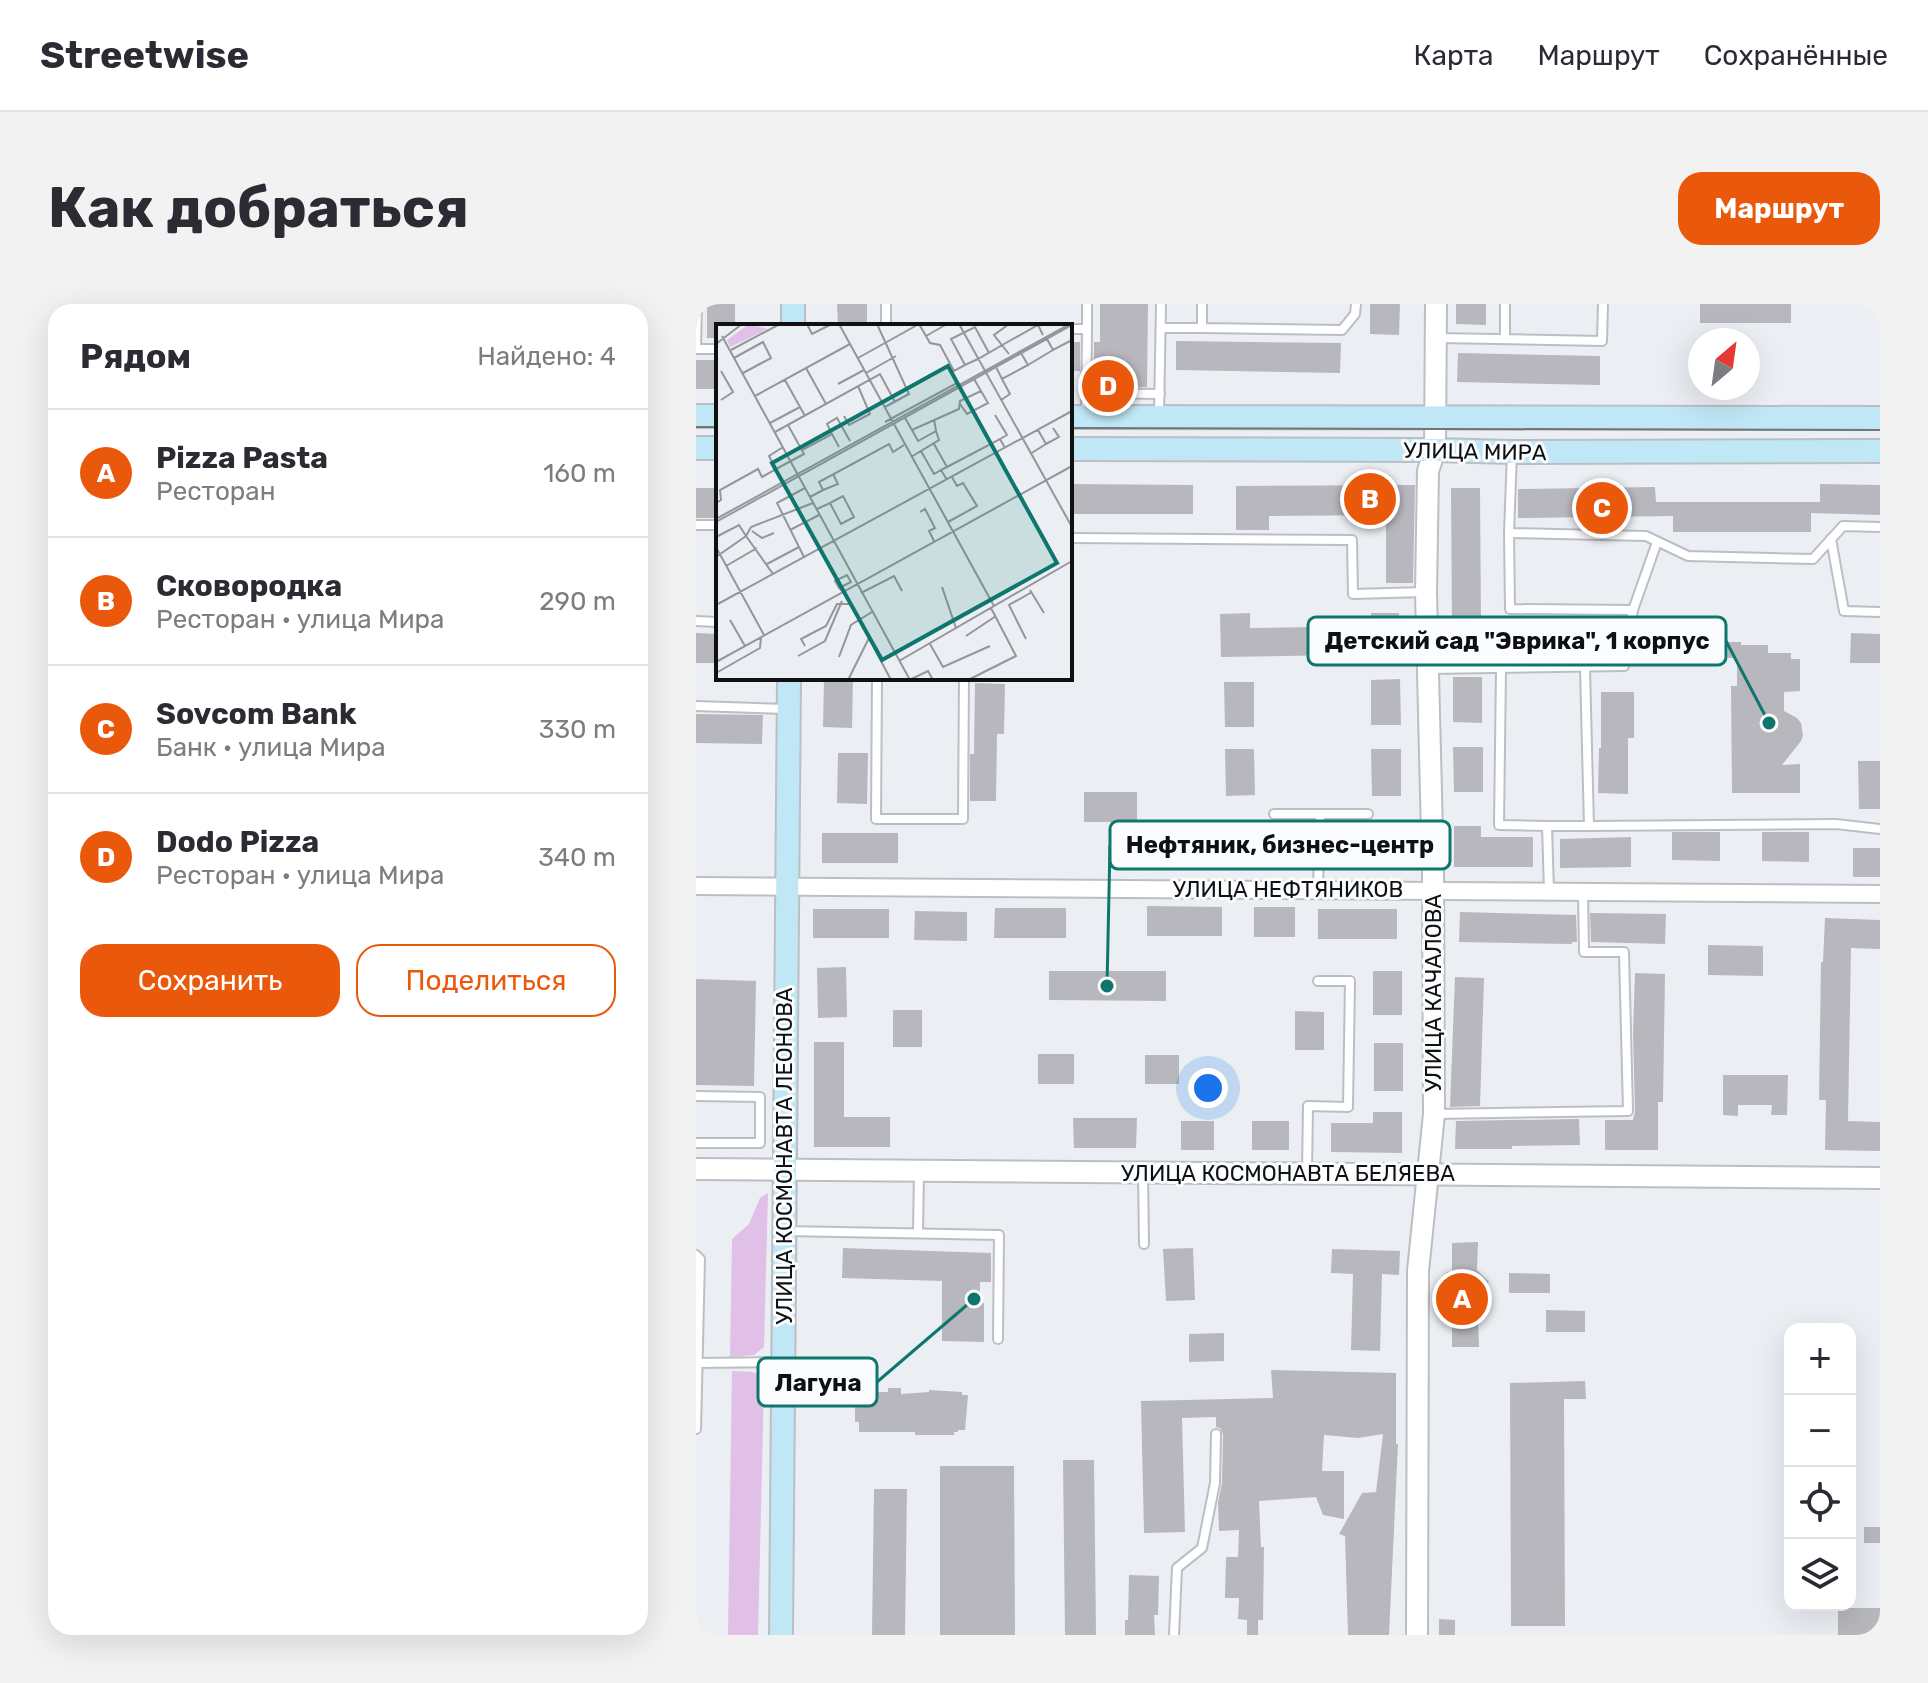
<!DOCTYPE html>
<html lang="ru">
<head>
<meta charset="utf-8">
<style>
  body { margin:0; font-family:Rubik,sans-serif; background:#f2f2f3; color:#2b2b33 }
  .controls { position:absolute; right:24px; bottom:24px; display:grid; overflow:hidden; border-radius:16px; box-shadow:0 8px 32px #0002 }
  .controls button { width:72px; height:72px; display:grid; place-items:center; padding:0; border:0; border-bottom:2px solid #e1e1e2; background:#fff; color:#2b2b33; font:40px sans-serif }
  .compass { position:absolute; left:992px; top:24px; width:72px; height:72px; border-radius:50%; background:#fff; box-shadow:0 8px 32px #0002; rotate:29deg }
  .you { position:absolute; left:512px; top:784px; width:28px; height:28px; margin:-20px; border:6px solid #fff; border-radius:50%; background:#1a73e8; box-shadow:0 0 0 12px #1a73e833 }
  .badge { display:grid; place-items:center; width:52px; height:52px; border-radius:50%; background:#ea580c; color:#fff; font-size:26px; font-weight:700 }
  .pin { position:absolute; translate:-50% -50%; border:4px solid #fff; box-shadow:0 2px 8px #0006 }
  .list { margin:0; padding:0; list-style:none }
  h2 { display:flex; justify-content:space-between; align-items:center; height:104px; margin:0; padding:0 32px; font-size:34px }
  h2 small { font-size:26px; font-weight:400; color:#7c7c81 }
  .list li { display:grid; grid-template-columns:52px 1fr auto; gap:24px; align-items:center; box-sizing:border-box; height:128px; padding:0 32px; border-top:2px solid #e1e1e2 }
  .list b { display:block; font-size:30px; white-space:nowrap }
  .list p { margin:0; font-size:26px; white-space:nowrap; color:#7c7c81 }
  .list em { font-size:26px; font-style:normal; color:#7c7c81 }
  .actions { display:flex; gap:16px; padding:24px 32px }
  .actions a { flex:1; padding:18px 0; border:2px solid #ea580c; border-radius:24px; text-align:center; font-size:28px; color:#ea580c }
  .actions .main { background:#ea580c; color:#fff }
  .icon { flex:none; width:44px; height:44px; fill:none; stroke:currentColor; stroke-width:2; stroke-linecap:round; stroke-linejoin:round }
  .map { position:relative; flex:none; width:1184px; height:1331px; overflow:hidden; border-radius:24px }
  header { display:flex; align-items:center; gap:48px; box-sizing:border-box; height:112px; padding:0 40px; background:#fff; border-bottom:2px solid #e1e1e2 }
  header strong { font-size:38px }
  nav { display:flex; gap:44px; margin-inline-start:auto; font-size:28px }
  .intro { display:flex; align-items:center; justify-content:space-between; box-sizing:border-box; height:192px; padding:0 48px }
  h1 { margin:0; font-size:56px }
  .button { padding:20px 36px; border-radius:24px; background:#ea580c; color:#fff; font-size:28px; font-weight:700 }
  main { display:flex; gap:48px; padding:0 48px }
  aside { flex:1; background:#fff; border-radius:24px; box-shadow:0 8px 32px #0002 }
  .map>svg:first-child { display:block }
  .green { fill:#e1c0e8 }
  .building { fill:#b8b7bd }
  .lines { fill:none; stroke-linecap:round; stroke-linejoin:round }
  .service-casing { stroke:#bbbfc4; stroke-width:12 }
  .minor-casing { stroke:#bbbfc4; stroke-width:20 }
  .tertiary-casing { stroke:#bbbfc4; stroke-width:24 }
  .secondary-casing { stroke:#bbbfc4; stroke-width:26 }
  .service { stroke:#fff; stroke-width:8 }
  .minor { stroke:#fff; stroke-width:16 }
  .tertiary { stroke:#fff; stroke-width:20 }
  .secondary { stroke:#bfe7f5; stroke-width:22 }
  .tram { stroke:#727578; stroke-width:2 }
  .labels { text-anchor:middle; stroke-width:6; stroke-linejoin:round; paint-order:stroke }
  .street-label { font-size:22px; fill:#0f1012; stroke:#fafcfe }
  .inset-road { fill:none; stroke:#93969a; stroke-width:2 }
  .view { fill:#0f766e; fill-opacity:0.15; stroke:#0f766e; stroke-width:4 }
  .inset-edge { fill:none; stroke:#0f1012; stroke-width:4 }
  .leader { fill:none; stroke:#0f766e; stroke-width:3 }
  .callout-dot { fill:#0f766e; stroke:#fafcfe; stroke-width:3 }
  .callout { fill:#fafcfe; stroke:#0f766e; stroke-width:3 }
  .callout-label { font-size:24px; text-anchor:middle; font-weight:bold; fill:#0f1012 }
</style>
</head>
<body>
<header>
<strong>Streetwise</strong>
<nav><a>Карта</a><a>Маршрут</a><a>Сохранённые</a></nav>
</header>
<div class="intro"><h1>Как добраться</h1><a class="button">Маршрут</a></div>
<main>
<aside>
<h2>Рядом<small>Найдено: 4</small></h2>
<ul class="list">
<li><span class="badge">A</span><div><b>Pizza Pasta</b><p>Ресторан</p></div><em>160 m</em></li>
<li><span class="badge">B</span><div><b>Сковородка</b><p>Ресторан · улица Мира</p></div><em>290 m</em></li>
<li><span class="badge">C</span><div><b>Sovcom Bank</b><p>Банк · улица Мира</p></div><em>330 m</em></li>
<li><span class="badge">D</span><div><b>Dodo Pizza</b><p>Ресторан · улица Мира</p></div><em>340 m</em></li>
</ul>
<div class="actions"><a class="main">Сохранить</a><a>Поделиться</a></div>
</aside>
<div class="map">
<svg width="1184" height="1331" viewBox="0 0 1184 1331">
  <rect width="100%" height="100%" fill="#ebeff4"/>
  <!-- green -->
  <g class="green">
    <polygon points="72,889 68,1043 58,1051 34,1053 36,935 53,920 64,894"/>
    <polygon points="36,1067 56,1068 65,1071 68,1081 62,1331 32,1331"/>
  </g>
  <!-- building -->
  <g class="building">
    <polygon points="11,0 39,0 39,22 22,22 22,34 11,34"/>
    <polygon points="141,0 171,0 171,22 142,22"/>
    <polygon points="404,0 452,0 451,83 403,82 404,68 398,67 398,38 404,38"/>
    <polygon points="674,0 704,0 703,31 674,30"/>
    <polygon points="760,0 790,0 790,21 760,20"/>
    <rect x="1004" y="0" width="91" height="19"/>
    <polygon points="480,37 645,39 644,69 480,66"/>
    <rect x="374" y="38" width="10" height="29"/>
    <polygon points="762,49 904,52 904,81 761,78"/>
    <rect x="0" y="56" width="22" height="29"/>
    <polygon points="374,180 497,181 497,210 374,210"/>
    <polygon points="1124,180 1184,181 1184,211 1115,209 1115,228 977,228 977,212 822,214 822,185 959,183 960,198 1124,198"/>
    <polygon points="719,181 717,279 690,279 690,211 573,212 573,226 540,226 540,182"/>
    <rect x="0" y="184" width="22" height="30"/>
    <polygon points="755,184 784,184 785,321 756,322"/>
    <polygon points="554,309 554,324 675,322 675,309 703,309 703,350 525,353 524,310"/>
    <polygon points="0,329 22,330 22,359 0,359"/>
    <polygon points="1155,329 1184,330 1184,359 1154,359"/>
    <polygon points="1032,338 1045,338 1045,341 1072,341 1072,349 1095,349 1095,355 1104,355 1104,387 1088,388 1088,407 1101,414 1105,419 1107,431 1105,437 1086,461 1104,460 1104,489 1036,489 1035,382 1041,382 1041,354 1032,354"/>
    <polygon points="757,373 786,373 786,419 757,418"/>
    <polygon points="128,374 157,374 156,424 127,423"/>
    <polygon points="704,375 705,421 675,421 675,376"/>
    <polygon points="528,378 558,378 558,423 529,423"/>
    <polygon points="279,379 309,380 308,430 301,430 300,497 274,497 274,450 278,450"/>
    <polygon points="905,388 938,388 938,434 932,434 932,490 902,489 903,444 905,444"/>
    <polygon points="0,410 67,411 66,440 0,439"/>
    <polygon points="757,443 787,443 787,488 758,488"/>
    <polygon points="529,445 558,445 559,491 530,492"/>
    <polygon points="675,445 705,445 705,492 676,492"/>
    <polygon points="142,449 172,449 171,500 141,499"/>
    <polygon points="1162,457 1184,457 1184,505 1163,505"/>
    <rect x="388" y="488" width="53" height="30"/>
    <polygon points="758,522 785,522 785,533 837,533 837,563 758,563"/>
    <polygon points="976,528 1024,528 1024,557 976,556"/>
    <polygon points="1066,528 1113,528 1113,558 1066,557"/>
    <rect x="126" y="529" width="76" height="30"/>
    <polygon points="935,533 935,563 864,564 864,535"/>
    <rect x="1157" y="544" width="27" height="29"/>
    <polygon points="451,602 526,603 526,632 451,632"/>
    <rect x="558" y="603" width="41" height="30"/>
    <polygon points="299,604 370,604 370,634 298,634"/>
    <rect x="117" y="605" width="76" height="29"/>
    <rect x="622" y="605" width="79" height="30"/>
    <polygon points="219,607 271,608 271,637 218,636"/>
    <polygon points="764,608 880,611 881,638 876,638 876,640 763,638"/>
    <polygon points="894,609 970,610 969,640 895,638"/>
    <polygon points="1129,614 1184,616 1184,645 1155,644 1152,817 1184,818 1184,847 1129,846 1130,796 1123,796 1125,658 1127,658"/>
    <polygon points="1012,641 1067,642 1067,672 1012,671"/>
    <polygon points="150,663 151,713 122,714 121,664"/>
    <polygon points="353,667 470,667 470,697 353,696"/>
    <rect x="677" y="667" width="29" height="44"/>
    <polygon points="939,669 969,670 967,798 962,798 962,846 909,846 909,816 937,816 939,808 937,729"/>
    <polygon points="759,673 788,674 784,802 754,803"/>
    <polygon points="0,675 60,677 58,782 0,781"/>
    <rect x="197" y="706" width="29" height="37"/>
    <polygon points="599,707 628,708 628,746 599,746"/>
    <polygon points="118,738 148,738 148,813 194,813 194,843 118,843"/>
    <rect x="678" y="739" width="29" height="48"/>
    <rect x="342" y="750" width="36" height="30"/>
    <rect x="449" y="751" width="34" height="29"/>
    <polygon points="1027,771 1092,771 1091,811 1075,811 1076,801 1042,801 1042,812 1027,811"/>
    <polygon points="677,808 706,808 706,849 635,848 635,819 677,819"/>
    <polygon points="377,814 441,814 440,844 378,844"/>
    <polygon points="883,815 884,841 816,842 816,845 759,845 760,817"/>
    <rect x="485" y="817" width="33" height="29"/>
    <rect x="556" y="817" width="37" height="29"/>
    <polygon points="782,938 781,966 793,978 781,989 783,1043 756,1043 756,989 750,990 750,986 744,982 744,975 751,968 756,967 756,939"/>
    <polygon points="147,944 295,949 295,978 284,978 284,998 288,999 288,1038 246,1037 246,977 146,974"/>
    <polygon points="497,944 499,996 470,997 467,945"/>
    <polygon points="636,945 704,947 703,971 686,970 684,1047 655,1046 657,970 635,969"/>
    <polygon points="813,969 854,970 854,989 813,989"/>
    <polygon points="850,1006 889,1007 889,1028 850,1028"/>
    <polygon points="528,1029 528,1057 493,1058 493,1030"/>
    <polygon points="575,1066 700,1069 700,1140 702,1140 693,1331 652,1331 649,1232 643,1230 666,1189 680,1188 687,1130 662,1134 628,1131 626,1167 648,1167 648,1215 627,1211 620,1193 563,1197 565,1243 568,1243 567,1316 562,1316 562,1331 551,1331 551,1316 542,1315 543,1294 529,1294 530,1253 542,1253 543,1226 523,1227 522,1199 526,1179 527,1130 524,1124 520,1123 520,1113 486,1114 489,1228 448,1229 445,1097 577,1094"/>
    <polygon points="889,1077 890,1095 868,1095 869,1322 815,1322 814,1079"/>
    <polygon points="192,1084 205,1084 205,1090 233,1088 233,1086 266,1088 266,1091 272,1091 269,1126 262,1126 262,1128 258,1128 258,1131 219,1131 219,1128 163,1128 163,1118 159,1118 159,1100 163,1100 163,1092 167,1092 167,1088 192,1088"/>
    <polygon points="367,1156 398,1156 400,1331 369,1331"/>
    <polygon points="244,1162 318,1162 319,1331 244,1331"/>
    <polygon points="178,1185 211,1185 209,1331 176,1331"/>
    <rect x="1168" y="1223" width="16" height="16"/>
    <polygon points="433,1271 463,1272 462,1311 458,1311 459,1331 429,1331 429,1316 432,1316"/>
    <rect x="1142" y="1304" width="42" height="27"/>
    <polygon points="743,1315 759,1316 759,1331 743,1331"/>
  </g>
  <g class="lines">
    <!-- service casing -->
    <g class="service-casing">
      <g id="service">
        <polyline points="190,0 190,22"/>
        <polyline points="506,0 506,24 646,26 659,10 660,0"/>
        <polyline points="809,0 809,35"/>
        <polyline points="465,24 506,24"/>
        <polyline points="374,25 391,25 390,112"/>
        <polyline points="391,25 391,0"/>
        <polyline points="741,34 906,37 907,0"/>
        <polyline points="0,45 1,0"/>
        <polyline points="1,45 22,45"/>
        <polyline points="390,89 464,90"/>
        <polyline points="463,111 465,0"/>
        <polyline points="816,148 813,229 950,232 992,252 1117,255 1147,222 1184,223"/>
        <polyline points="0,221 22,221"/>
        <polyline points="813,229 814,305 937,306 961,238"/>
        <polyline points="374,234 656,236 657,290 729,288"/>
        <polyline points="1135,235 1148,307 1184,308"/>
        <polyline points="0,317 22,318"/>
        <polyline points="733,365 928,362 937,306"/>
        <polyline points="805,365 803,521 851,522"/>
        <polyline points="181,374 180,515 267,515 268,374"/>
        <polyline points="0,402 91,405"/>
        <polyline points="578,510 672,510"/>
        <polyline points="893,522 1140,520 1184,525"/>
        <polyline points="622,585 624,510"/>
        <polyline points="853,587 851,522 893,522 889,364"/>
        <polyline points="0,792 64,793 64,839 0,839"/>
        <polyline points="739,810 932,807 928,648 888,648 887,588"/>
        <polyline points="447,868 448,940"/>
        <polyline points="611,868 612,802 652,803 654,677 622,677"/>
        <polyline points="89,927 303,931 302,1035"/>
        <polyline points="222,929 223,867"/>
        <polyline points="0,951 4,955 0,1125"/>
        <polyline points="0,1059 86,1058"/>
        <polyline points="478,1331 481,1264 506,1244 519,1179 520,1130"/>
      </g>
    </g>
    <!-- minor casing -->
    <g class="minor-casing">
      <polyline id="minor" points="0,582 1184,590"/>
    </g>
    <!-- tertiary casing -->
    <g class="tertiary-casing">
      <g id="tertiary">
        <polyline points="0,865 1184,874"/>
        <polyline points="721,1331 722,967 738,810 737,569 730,288 732,167 739,146 740,0"/>
      </g>
    </g>
    <!-- secondary casing -->
    <g class="secondary-casing">
      <g id="secondary">
        <polyline points="97,22 97,0"/>
        <polyline points="0,112 22,112"/>
        <polyline points="374,113 1184,114"/>
        <polyline points="0,144 22,144"/>
        <polyline points="374,145 739,146 816,148 1184,147"/>
        <polyline points="85,1331 93,374"/>
      </g>
    </g>
    <!-- service -->
    <use href="#service" class="service"/>
    <!-- minor -->
    <use href="#minor" class="minor"/>
    <!-- tertiary -->
    <use href="#tertiary" class="tertiary"/>
    <!-- secondary -->
    <use href="#secondary" class="secondary"/>
    <!-- tram -->
    <g class="tram">
      <polyline points="0,123 22,123"/>
      <polyline points="374,124 1184,126"/>
    </g>
  </g>
  <g class="labels">
    <!-- street labels -->
    <g class="street-label">
      <text transform="translate(779 147) rotate(1)" y="8">УЛИЦА МИРА</text>
      <text x="592" y="593">УЛИЦА НЕФТЯНИКОВ</text>
      <text transform="translate(737 689) rotate(-90)" y="8">УЛИЦА КАЧАЛОВА</text>
      <text transform="translate(88 852) rotate(-90)" y="8">УЛИЦА КОСМОНАВТА ЛЕОНОВА</text>
      <text x="592" y="877">УЛИЦА КОСМОНАВТА БЕЛЯЕВА</text>
    </g>
  </g>
  <!-- overview -->
  <g transform="translate(20 20)">
    <rect width="356" height="356" fill="#ebeff4"/>
    <path d="M33,0L52,5L14,23L11,16Z" fill="#e1c0e8"/>
    <path class="inset-road" d="M91,0L96,10L116,0M123,0L278,282M161,0L193,70L169,83M203,0L214,19L224,21L238,47L249,41M243,0L356,203M6,12L194,356M210,12L231,0M331,15L337,26L356,16M0,20L26,0M15,26L64,0M273,29L259,3L235,15L249,41L262,35L288,20L322,1L327,11M293,30L278,11L293,0M18,34L47,18L55,34L27,49M142,34L203,0M312,41L337,26M280,43L286,55L312,41L305,29M90,44L110,80M150,49L180,32M69,56L89,92M122,60L148,46M39,72L134,20M5,76L17,68L5,47M285,76L294,70L286,55M244,80L251,90L272,79L265,67M279,91L291,111L284,115M128,92L133,101L154,90L142,62M189,94L196,106L243,85L244,77L265,67L258,55M169,98L241,59M54,99L84,83M196,106L202,117L220,107L218,95M59,108L164,50L179,78M116,110L111,100L121,94L134,117M218,120L231,143L225,146L231,156M330,120L343,113L337,104M86,126L116,110L123,123M205,127L218,150L225,146M314,130L330,120L322,106M195,133L223,116L220,107M231,143L284,115L289,124M60,145L88,130L72,101M107,166L122,160L117,150M94,173L107,166L103,158L173,120L177,128L188,121M0,179L5,176L4,166L42,145L46,153L60,145L53,132L67,123M101,185L114,179L125,200L138,193L127,172L114,179M204,188L209,185L219,204L213,207L218,217M0,195L354,0M0,198L356,1M232,198L261,182L247,159L241,162L236,153M74,206L103,191M36,207L46,214L58,209M0,213L23,201L30,212L0,233M0,223L48,311M88,233L61,179L89,164M51,240L83,223M10,242L41,224M57,250L30,212L35,203L97,179M226,263L240,304M123,264L135,258L131,251L119,257L123,264L126,267M314,266L328,289M145,269L178,252L186,267M0,281L356,87M14,296L29,322M250,312L280,292M310,315L293,281L316,268M214,320L227,343L274,322M89,322L85,315L110,302L121,280H135L175,356M82,332L109,317L126,277M123,333L135,301L156,288M183,337L356,237M0,338L356,142M0,349L44,324L45,313M132,356L153,314M193,356L212,347L217,356M252,356L300,332L275,284"/>
    <path class="view" d="M232,42L341,239L166,336L56,139Z"/>
    <rect width="356" height="356" class="inset-edge"/>
  </g>
  <!-- callouts -->
  <path class="leader" d="M1073 419L1030 337M411 682L414 541M278 995L181 1078"/>
  <g class="callout-dot">
    <circle cx="1073" cy="419" r="8"/>
    <circle cx="411" cy="682" r="8"/>
    <circle cx="278" cy="995" r="8"/>
  </g>
  <g class="callout">
    <rect x="612" y="313" width="418" height="48" rx="8"/>
    <rect x="414" y="517" width="340" height="48" rx="8"/>
    <rect x="62" y="1054" width="119" height="48" rx="8"/>
  </g>
  <g class="callout-label">
    <text x="821" y="345">Детский сад "Эврика", 1 корпус</text>
    <text x="584" y="549">Нефтяник, бизнес-центр</text>
    <text x="122" y="1087">Лагуна</text>
  </g>
</svg>
<div class="controls">
<button>+</button>
<button>−</button>
<button><svg class="icon" aria-label="locate" viewBox="0 0 24 24"><circle cx="12" cy="12" r="6"/><path d="M12 2v4M12 18v4M2 12h4M18 12h4"/></svg></button>
<button><svg class="icon" aria-label="layers" viewBox="0 0 24 24"><path d="M12 4l9 5-9 5-9-5zM3 14l9 5 9-5"/></svg></button>
</div>
<svg class="compass" viewBox="-18 -18 36 36"><path d="M0-13l5 13h-10z" fill="#e53935"/><path d="M0 13l5-13h-10z" fill="#7c7c81"/></svg>
<div class="you"></div>
<div class="pin badge" style="left:766px;top:995px">A</div>
<div class="pin badge" style="left:674px;top:195px">B</div>
<div class="pin badge" style="left:906px;top:204px">C</div>
<div class="pin badge" style="left:412px;top:82px">D</div>
</div>
</main>
</body>
</html>
